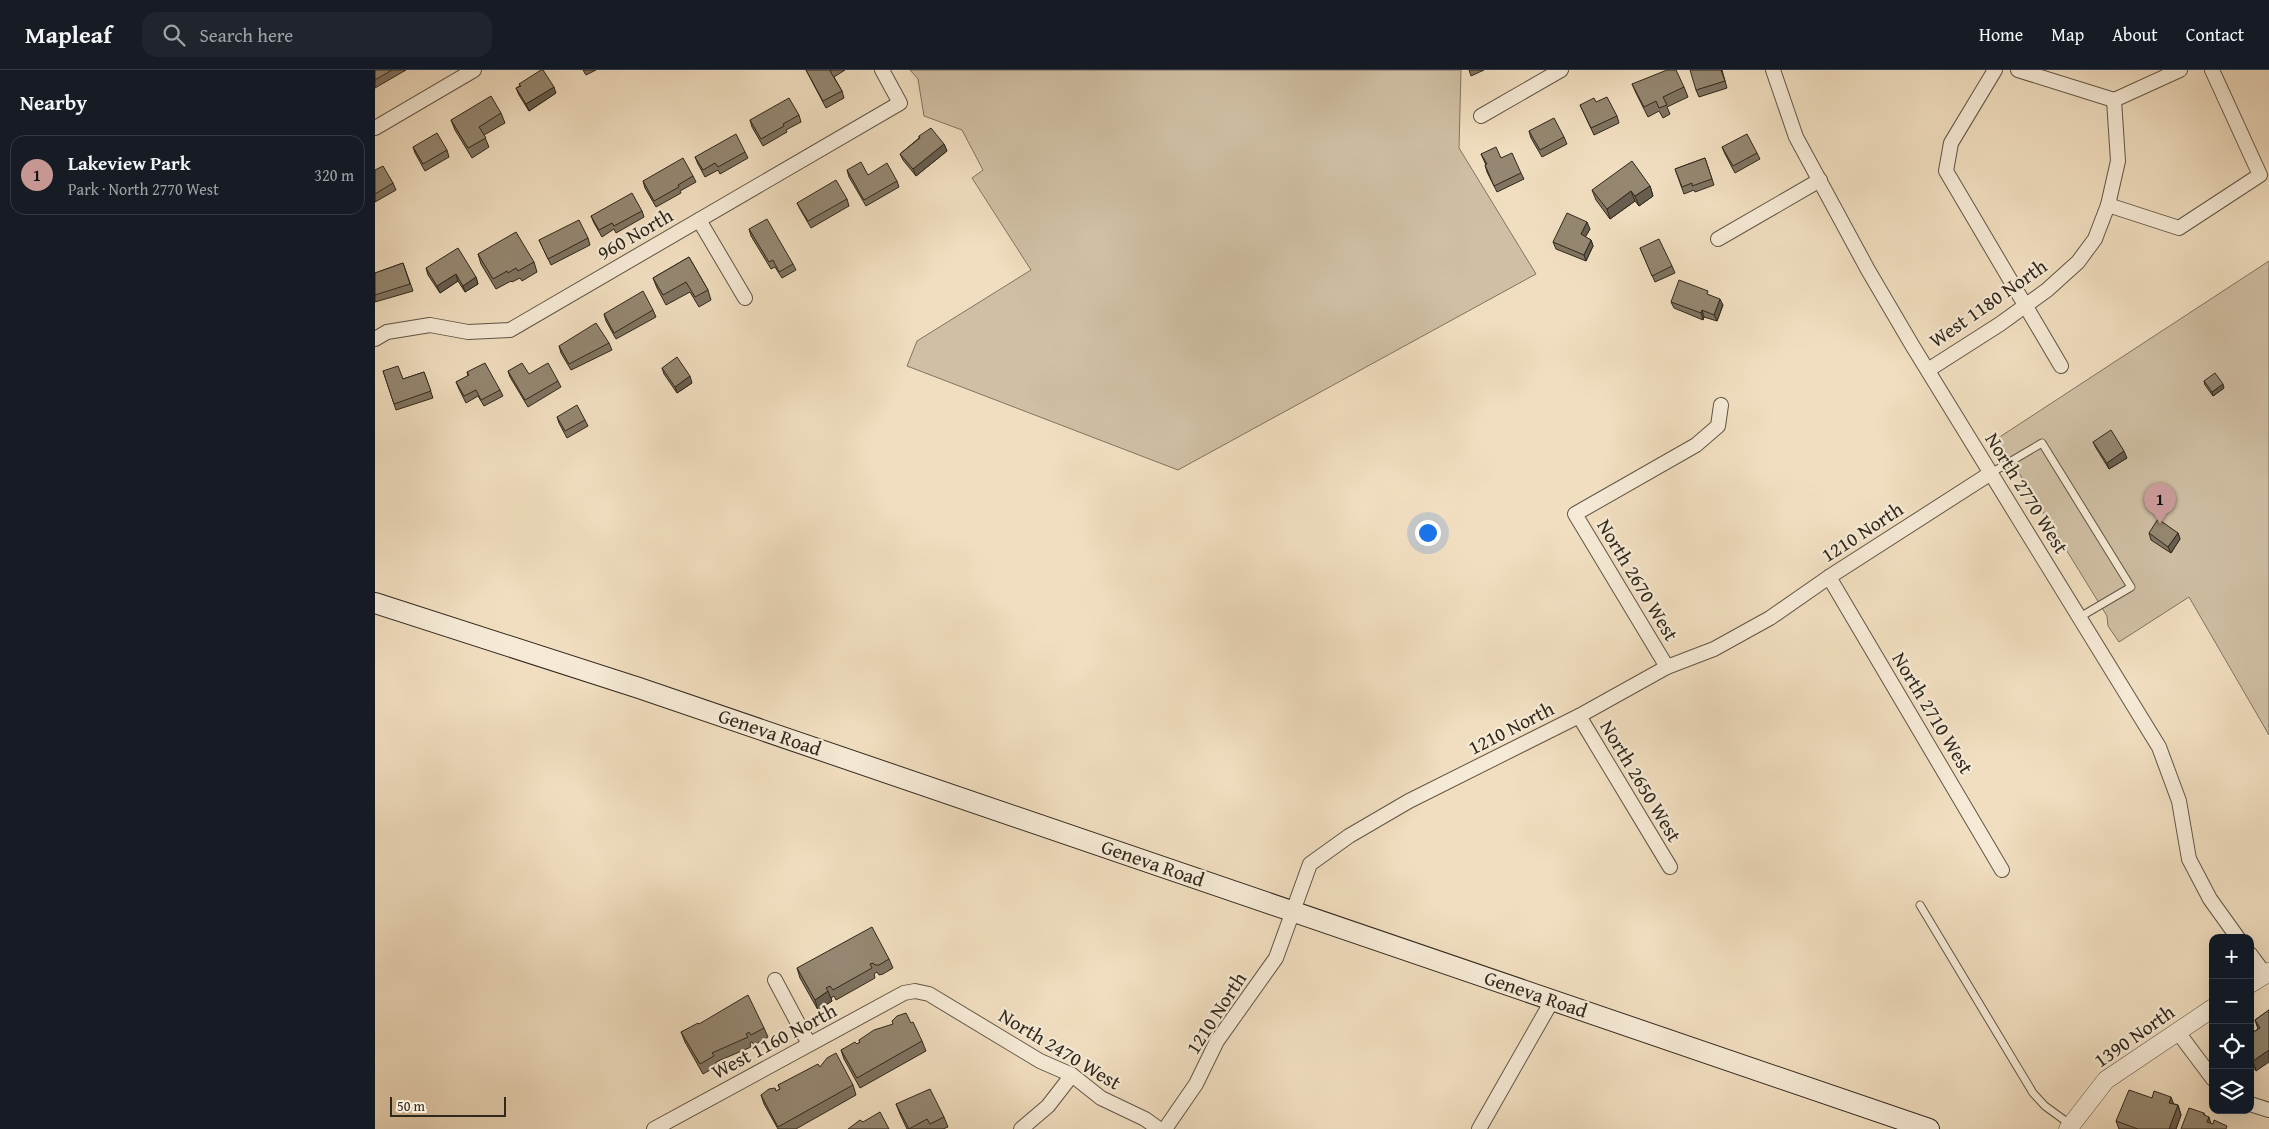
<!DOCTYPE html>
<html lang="en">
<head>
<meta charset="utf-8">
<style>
  body { margin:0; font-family:"Gentium Book Plus",serif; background:#20242c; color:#f1f3f6 }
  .controls { position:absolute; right:15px; bottom:15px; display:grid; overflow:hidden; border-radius:10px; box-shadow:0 5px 20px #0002 }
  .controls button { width:45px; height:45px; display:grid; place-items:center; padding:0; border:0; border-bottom:1px solid #363941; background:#171b24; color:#f1f3f6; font:25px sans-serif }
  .scale { position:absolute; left:15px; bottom:12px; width:116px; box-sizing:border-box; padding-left:5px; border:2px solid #31281c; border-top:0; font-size:14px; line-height:18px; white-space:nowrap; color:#31281c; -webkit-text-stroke:4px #f6ead6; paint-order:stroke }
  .you { position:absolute; left:1052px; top:462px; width:18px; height:18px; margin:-12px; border:4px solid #fff; border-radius:50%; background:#1a73e8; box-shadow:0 0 0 8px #1a73e833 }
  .badge { display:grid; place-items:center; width:32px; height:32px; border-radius:50%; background:#c59692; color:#111; font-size:16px; font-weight:700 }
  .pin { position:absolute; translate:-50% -41px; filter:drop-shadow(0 1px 2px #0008) }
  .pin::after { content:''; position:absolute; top:26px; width:18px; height:15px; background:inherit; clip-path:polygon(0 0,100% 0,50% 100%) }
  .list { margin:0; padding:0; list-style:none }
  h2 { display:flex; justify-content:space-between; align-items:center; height:65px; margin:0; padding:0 20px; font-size:21px }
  h2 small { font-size:16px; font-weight:400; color:#9ea1a6 }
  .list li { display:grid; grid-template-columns:32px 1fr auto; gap:15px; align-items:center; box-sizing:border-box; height:80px; margin:0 10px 10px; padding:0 10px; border:1px solid #363941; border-radius:15px }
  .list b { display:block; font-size:19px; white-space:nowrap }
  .list p { margin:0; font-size:16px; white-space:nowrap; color:#9ea1a6 }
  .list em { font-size:16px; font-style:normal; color:#9ea1a6 }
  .icon { flex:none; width:28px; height:28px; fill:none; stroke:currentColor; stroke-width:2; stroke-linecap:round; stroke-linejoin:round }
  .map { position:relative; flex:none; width:1894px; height:1059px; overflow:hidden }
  header { display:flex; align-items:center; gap:30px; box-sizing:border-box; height:70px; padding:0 25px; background:#171b24; border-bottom:1px solid #363941 }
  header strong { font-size:24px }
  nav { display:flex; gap:28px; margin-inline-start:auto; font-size:18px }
  .search { width:350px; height:45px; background:#20242c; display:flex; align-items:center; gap:12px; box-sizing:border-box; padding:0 18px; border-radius:15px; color:#9ea1a6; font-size:19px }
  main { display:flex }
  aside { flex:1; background:#171b24 }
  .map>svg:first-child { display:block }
  .green { fill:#d0bfa4; stroke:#807460 }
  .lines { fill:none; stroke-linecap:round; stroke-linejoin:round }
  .service-casing { stroke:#615645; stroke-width:9 }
  .minor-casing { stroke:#615645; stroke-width:16 }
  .tertiary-casing { stroke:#615645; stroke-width:19 }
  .secondary-casing { stroke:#31281c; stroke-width:22 }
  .service { stroke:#f6ead6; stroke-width:7 }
  .minor { stroke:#f6ead6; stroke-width:14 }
  .tertiary { stroke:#f6ead6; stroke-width:18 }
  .secondary { stroke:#f6ead6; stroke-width:20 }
  .wall { fill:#807461; stroke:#31281c }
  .shaded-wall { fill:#685e4f; stroke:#31281c }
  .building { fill:#958771; stroke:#31281c }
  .labels { text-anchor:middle; stroke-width:4.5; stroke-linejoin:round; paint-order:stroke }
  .street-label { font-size:20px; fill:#31281c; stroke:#f6ead6 }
</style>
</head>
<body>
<header>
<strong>Mapleaf</strong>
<div class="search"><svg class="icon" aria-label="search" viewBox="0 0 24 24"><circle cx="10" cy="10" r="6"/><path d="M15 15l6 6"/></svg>Search here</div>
<nav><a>Home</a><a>Map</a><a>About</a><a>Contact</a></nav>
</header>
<main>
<aside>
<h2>Nearby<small></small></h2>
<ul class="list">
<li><span class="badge">1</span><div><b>Lakeview Park</b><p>Park · North 2770 West</p></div><em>320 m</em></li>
</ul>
</aside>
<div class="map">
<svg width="1894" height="1059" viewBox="0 0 1894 1059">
  <rect width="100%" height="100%" fill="#f1dec0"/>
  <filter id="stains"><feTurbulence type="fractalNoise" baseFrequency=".004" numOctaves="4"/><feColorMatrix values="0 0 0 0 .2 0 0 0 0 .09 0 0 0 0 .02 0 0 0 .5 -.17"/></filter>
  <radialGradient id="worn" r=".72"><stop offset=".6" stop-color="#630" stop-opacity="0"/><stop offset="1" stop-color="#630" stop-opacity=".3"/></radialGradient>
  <!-- green -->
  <g class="green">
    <polygon points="535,0 1086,0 1084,78 1161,204 803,400 532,296 542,271 656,200 597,108 608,100 587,60 549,46 543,9"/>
    <polygon points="1894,191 1894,665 1814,527 1744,572 1733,556 1732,546 1631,382 1627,381 1620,370"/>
  </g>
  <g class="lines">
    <!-- service casing -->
    <g class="service-casing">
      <g id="service">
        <polyline points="1616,403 1667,373 1756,517 1705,547"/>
        <polyline points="1545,835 1658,1023 1670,1036 1696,1055"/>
      </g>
    </g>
    <!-- minor casing -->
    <g class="minor-casing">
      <g id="minor">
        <polyline points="1398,0 1421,67 1493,200 1537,275 1784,677 1804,731 1814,789 1835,829 1863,868"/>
        <polyline points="1620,0 1576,73 1571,101 1686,296"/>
        <polyline points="1643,0 1739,30 1805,0"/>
        <polyline points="1106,46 1186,0"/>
        <polyline points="0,58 99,0"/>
        <polyline points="1733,135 1804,158 1885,105 1837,0"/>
        <polyline points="324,150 370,228"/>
        <polyline points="1343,169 1445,110"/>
        <polyline points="0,269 12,262 55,255 93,262 135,260 525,33 507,0"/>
        <polyline points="1553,300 1625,254 1672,220 1703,192 1720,169 1733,135 1743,91 1739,30"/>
        <polyline points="1454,507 1627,800"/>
        <polyline points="1292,597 1200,444 1321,375 1343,356 1346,335"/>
        <polyline points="1204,646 1295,797"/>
        <polyline points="1875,884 1890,904"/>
        <polyline points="400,910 434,974"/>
        <polyline points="1802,961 1838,1009"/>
        <polyline points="1875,1034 1894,1040"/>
        <polyline points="279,1059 529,923 540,921 554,924 665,991 697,1005 726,1028 770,1049 784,1059"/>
        <polyline points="646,1059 673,1036 697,1005"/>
        <polyline points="790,1059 821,1014 842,971 901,888 935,794 974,766 1034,731 1204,646 1292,597 1339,579 1395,548 1454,507 1616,403"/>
        <polyline points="1104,1059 1178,929"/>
      </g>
    </g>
    <!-- tertiary casing -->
    <g class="tertiary-casing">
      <g id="tertiary">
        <polyline points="1875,914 1894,902"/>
        <polyline points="1693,1059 1731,1010 1838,938"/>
      </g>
    </g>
    <!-- secondary casing -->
    <g class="secondary-casing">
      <polyline id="secondary" points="0,533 264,618 1554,1059"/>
    </g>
    <!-- service -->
    <use href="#service" class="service"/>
    <!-- minor -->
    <use href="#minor" class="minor"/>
    <!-- tertiary -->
    <use href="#tertiary" class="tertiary"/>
    <!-- secondary -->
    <use href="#secondary" class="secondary"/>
  </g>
  <!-- wall -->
  <g class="wall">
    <polygon points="0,0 31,0 0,18"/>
    <polygon points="208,0 221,0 211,5"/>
    <polygon points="431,0 470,0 459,7 467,21 469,28 451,38"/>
    <polygon points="1094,0 1109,0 1096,6"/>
    <polygon points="1347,0 1352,18 1324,27 1321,20"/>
    <polygon points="144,14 181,23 154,41 144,25 141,18 145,16"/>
    <polygon points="1257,14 1309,17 1313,27 1292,37 1295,44 1288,48 1284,41 1273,47 1261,23"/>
    <polygon points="1221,32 1242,46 1244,53 1219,65 1205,35"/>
    <polygon points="126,43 130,53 109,65 114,77 97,88 80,60 76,50"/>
    <polygon points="424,45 426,52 411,60 412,62 388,76 377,57 375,50"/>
    <polygon points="1154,61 1189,67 1192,74 1167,87 1156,68"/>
    <polygon points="544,66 569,74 572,81 541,106 528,90 525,84 544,68"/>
    <polygon points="38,77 72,80 74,87 50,101 40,83"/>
    <polygon points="1347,77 1382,83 1385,89 1360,103 1350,84"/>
    <polygon points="370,82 373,88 345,104 343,100 330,107 323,94 320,87"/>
    <polygon points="1106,84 1126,88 1146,103 1149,109 1122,122 1112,102 1110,95 1111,95"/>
    <polygon points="1330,88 1339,115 1320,122 1319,120 1309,124 1300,99"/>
    <polygon points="0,100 18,113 21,120 0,132"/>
    <polygon points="472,100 522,111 524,117 491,136 474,107"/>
    <polygon points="318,106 321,112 305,121 306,123 281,137 270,118 268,111"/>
    <polygon points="1275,116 1278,126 1264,136 1260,131 1235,149 1221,130 1217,120"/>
    <polygon points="472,129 474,136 436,158 425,139 422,133"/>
    <polygon points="267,141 269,147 241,163 239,159 227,167 219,153 216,146"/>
    <polygon points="374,159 418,194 421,200 407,208 400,197 396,199 376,166"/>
    <polygon points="1215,159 1210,167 1216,170 1218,176 1211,191 1181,179 1178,172"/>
    <polygon points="213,168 215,175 176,195 164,170"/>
    <polygon points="1265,178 1297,196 1300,203 1280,212"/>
    <polygon points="103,184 159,192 162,202 147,211 145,208 137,212 136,211 121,219 106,194"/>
    <polygon points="314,187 333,220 336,230 324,237 315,222 291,235 282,218 278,208"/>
    <polygon points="28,193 38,221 0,232 0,203"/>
    <polygon points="51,198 101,207 103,214 90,222 83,211 65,223 53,205"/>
    <polygon points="1334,225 1348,235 1342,251 1329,247 1328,250 1299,238 1296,232"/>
    <polygon points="278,240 281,247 241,269 231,251 229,244"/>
    <polygon points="234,273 237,280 196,300 186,283 184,276"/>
    <polygon points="287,298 317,313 302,323 289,304"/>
    <polygon points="8,301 28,309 49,302 58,328 21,340"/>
    <polygon points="133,301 183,311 186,317 153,337 135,307"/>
    <polygon points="92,302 125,320 128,326 109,336 103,326 91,333 84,319 81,312 93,306"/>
    <polygon points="1829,311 1849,318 1838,326 1830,315"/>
    <polygon points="182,347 210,350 213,356 192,368 184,353"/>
    <polygon points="1718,372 1752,388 1734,399 1721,378"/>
    <polygon points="1774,463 1803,463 1805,469 1796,483 1776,470"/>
    <polygon points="514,889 518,898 508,904 504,905 502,902 499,904 500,908 461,930 459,926 456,928 457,931 443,940 425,908 422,898"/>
    <polygon points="1894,940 1881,1001 1875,992 1875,964 1883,959 1880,950"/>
    <polygon points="324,954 389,958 393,967 379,975 377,972 375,973 376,977 341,992 342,996 328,1004 310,972 306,962"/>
    <polygon points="484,970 547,971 551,981 485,1018 469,989 466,980 482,974 485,972"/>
    <polygon points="445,997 478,1015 481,1025 421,1059 403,1059 389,1034 386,1025 401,1021 405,1019 403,1015"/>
    <polygon points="1777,1028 1803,1035 1806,1045 1801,1059 1744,1059 1741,1051"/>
    <polygon points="521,1034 569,1047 573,1057 568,1059 532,1059 525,1044"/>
  </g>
  <!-- shaded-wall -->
  <g class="shaded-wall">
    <polygon points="179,17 181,23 154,41 151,34"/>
    <polygon points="569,74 572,81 541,106 538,99"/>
    <polygon points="1275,116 1278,126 1264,136 1260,126"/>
    <polygon points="1256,121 1260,131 1235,149 1232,139"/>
    <polygon points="1212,152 1215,159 1208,171 1206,164"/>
    <polygon points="1216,170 1218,176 1211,191 1209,185"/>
    <polygon points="81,204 83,211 65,223 62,216"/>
    <polygon points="101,207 103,214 90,222 88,216"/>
    <polygon points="1345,229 1348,235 1342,251 1339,245"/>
    <polygon points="1327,240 1329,247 1328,250 1326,243"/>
    <polygon points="315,306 317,313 302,323 300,317"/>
    <polygon points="1848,314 1849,318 1838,326 1837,322"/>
    <polygon points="1749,381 1752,388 1734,399 1732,393"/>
    <polygon points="1803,463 1805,469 1796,483 1793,477"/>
    <polygon points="453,921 457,931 443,940 440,930"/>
    <polygon points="1894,980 1894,992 1881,1001 1878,991"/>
    <polygon points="1796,1027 1800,1037 1794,1033"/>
    <polygon points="1803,1035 1806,1045 1801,1059 1794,1059"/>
    <polygon points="1829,1043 1832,1051 1834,1047 1837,1057 1834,1059 1829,1045"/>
  </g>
  <!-- building -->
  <g class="building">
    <polygon points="0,0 17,0 0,10"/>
    <polygon points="166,0 168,0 179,17 151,34 141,18 146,16 144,14"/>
    <polygon points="431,0 457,0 455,1 467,21 448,31"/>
    <polygon points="1292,0 1301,0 1309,17 1288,27 1292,35 1284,38 1281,31 1269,37 1257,14"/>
    <polygon points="1315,0 1346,0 1350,11 1321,20"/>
    <polygon points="116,26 126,43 104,57 111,68 93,78 76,50"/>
    <polygon points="1232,27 1242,46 1216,58 1205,35 1219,28 1221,32"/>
    <polygon points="414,28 424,45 408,54 409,56 386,69 375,50"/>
    <polygon points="1179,48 1189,67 1165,80 1154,61"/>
    <polygon points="556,58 569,74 538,99 525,84 545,68 544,66"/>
    <polygon points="62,63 72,80 48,94 38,77"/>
    <polygon points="361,64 370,82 343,97 340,93 328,100 320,87"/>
    <polygon points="1372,64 1382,83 1358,96 1347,77"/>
    <polygon points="1121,77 1126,88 1137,83 1146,103 1119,116 1110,95 1112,94 1106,84"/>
    <polygon points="308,88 318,106 303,115 304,117 279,131 268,111"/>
    <polygon points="1330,88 1337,109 1317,116 1317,113 1307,117 1300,99"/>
    <polygon points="1257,91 1275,116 1260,126 1256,121 1232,139 1217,120"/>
    <polygon points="486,92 493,105 512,93 522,111 489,130 472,100"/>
    <polygon points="8,96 18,113 0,124 0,100"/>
    <polygon points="461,110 472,129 433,151 422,133"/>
    <polygon points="257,123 267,141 239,156 237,153 224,160 216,146"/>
    <polygon points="1192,143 1212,152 1206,164 1216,170 1209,185 1178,172"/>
    <polygon points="392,149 418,194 404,202 398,190 394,192 374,159"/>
    <polygon points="204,150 213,168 173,189 164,170"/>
    <polygon points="141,162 159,192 143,201 141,198 133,203 132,201 118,209 103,184"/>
    <polygon points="1284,169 1297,196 1277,206 1265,178"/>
    <polygon points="83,178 101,207 88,216 81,204 62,216 51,198"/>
    <polygon points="314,187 333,220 320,227 311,212 288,225 278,208"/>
    <polygon points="28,193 35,214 0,225 0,203"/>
    <polygon points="1304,210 1333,221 1332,224 1345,229 1339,245 1327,240 1326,243 1296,232"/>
    <polygon points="268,221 278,240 239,263 229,244"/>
    <polygon points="221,253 234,273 194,294 184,276"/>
    <polygon points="302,287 315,306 300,317 287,298"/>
    <polygon points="110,293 125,320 106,330 101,320 89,326 81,312 94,305 92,302"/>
    <polygon points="147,293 154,304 173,293 183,311 150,330 133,301"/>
    <polygon points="23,296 28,309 49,302 56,321 19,334 8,301"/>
    <polygon points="1840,303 1848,314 1837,322 1829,311"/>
    <polygon points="202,335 210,350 190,361 182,347"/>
    <polygon points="1736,360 1749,381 1732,393 1718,372"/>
    <polygon points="1783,449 1803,463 1793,477 1774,463"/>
    <polygon points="497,857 514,889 504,895 500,895 498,893 495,894 497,898 458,920 455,916 451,918 453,921 440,930 422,898"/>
    <polygon points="373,925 389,958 376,965 374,962 371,964 373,967 337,983 339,986 325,994 306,962 323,953 324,954"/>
    <polygon points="1894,940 1894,980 1878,991 1875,987 1875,964 1885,958 1880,950"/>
    <polygon points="531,943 536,953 538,952 547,971 482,1008 466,980 480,972 482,974 485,972 484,970 499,960 518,954 517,951 522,946"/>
    <polygon points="461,983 478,1015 403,1057 386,1025 394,1019 400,1018 401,1021 405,1019 403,1015 443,994 445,997 452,988"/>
    <polygon points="555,1019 569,1047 555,1054 552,1049 534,1059 521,1034"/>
    <polygon points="1754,1020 1777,1028 1779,1021 1796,1027 1794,1033 1803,1035 1794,1059 1763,1059 1741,1051"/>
    <polygon points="1814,1038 1829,1043 1829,1045 1834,1047 1832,1052 1838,1054 1839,1050 1852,1056 1851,1059 1806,1059"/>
    <polygon points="505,1042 514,1059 473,1059 485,1050 488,1052"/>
  </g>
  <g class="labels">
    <!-- street labels -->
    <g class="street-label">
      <text transform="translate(260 164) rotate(-30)" y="7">960 North</text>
      <text transform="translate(1613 233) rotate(-35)" y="7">West 1180 North</text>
      <text transform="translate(1652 423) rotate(58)" y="7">North 2770 West</text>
      <text transform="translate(1487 462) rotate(-33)" y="7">1210 North</text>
      <text transform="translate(1263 510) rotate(59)" y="7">North 2670 West</text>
      <text transform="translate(1558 643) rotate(59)" y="7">North 2710 West</text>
      <text transform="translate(1136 658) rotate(-27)" y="7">1210 North</text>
      <text transform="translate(395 662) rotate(19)" y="7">Geneva Road</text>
      <text transform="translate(1266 711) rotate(59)" y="7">North 2650 West</text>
      <text transform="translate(778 793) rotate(19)" y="7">Geneva Road</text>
      <text transform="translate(1161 924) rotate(19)" y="7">Geneva Road</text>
      <text transform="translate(841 943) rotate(-57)" y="7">1210 North</text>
      <text transform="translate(1759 966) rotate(-35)" y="7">1390 North</text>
      <text transform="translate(399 971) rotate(-28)" y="7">West 1160 North</text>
      <text transform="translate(685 979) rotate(31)" y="7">North 2470 West</text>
    </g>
  </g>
  <rect width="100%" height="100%" filter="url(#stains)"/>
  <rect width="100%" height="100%" fill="url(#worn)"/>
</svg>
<div class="controls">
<button>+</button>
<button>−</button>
<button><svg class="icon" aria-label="locate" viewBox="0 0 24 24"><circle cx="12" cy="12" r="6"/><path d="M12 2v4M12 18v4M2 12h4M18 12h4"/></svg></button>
<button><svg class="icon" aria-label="layers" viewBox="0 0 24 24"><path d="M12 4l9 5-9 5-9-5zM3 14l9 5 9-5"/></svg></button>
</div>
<div class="scale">50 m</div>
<div class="you"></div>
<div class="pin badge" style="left:1785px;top:454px">1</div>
</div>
</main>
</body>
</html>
